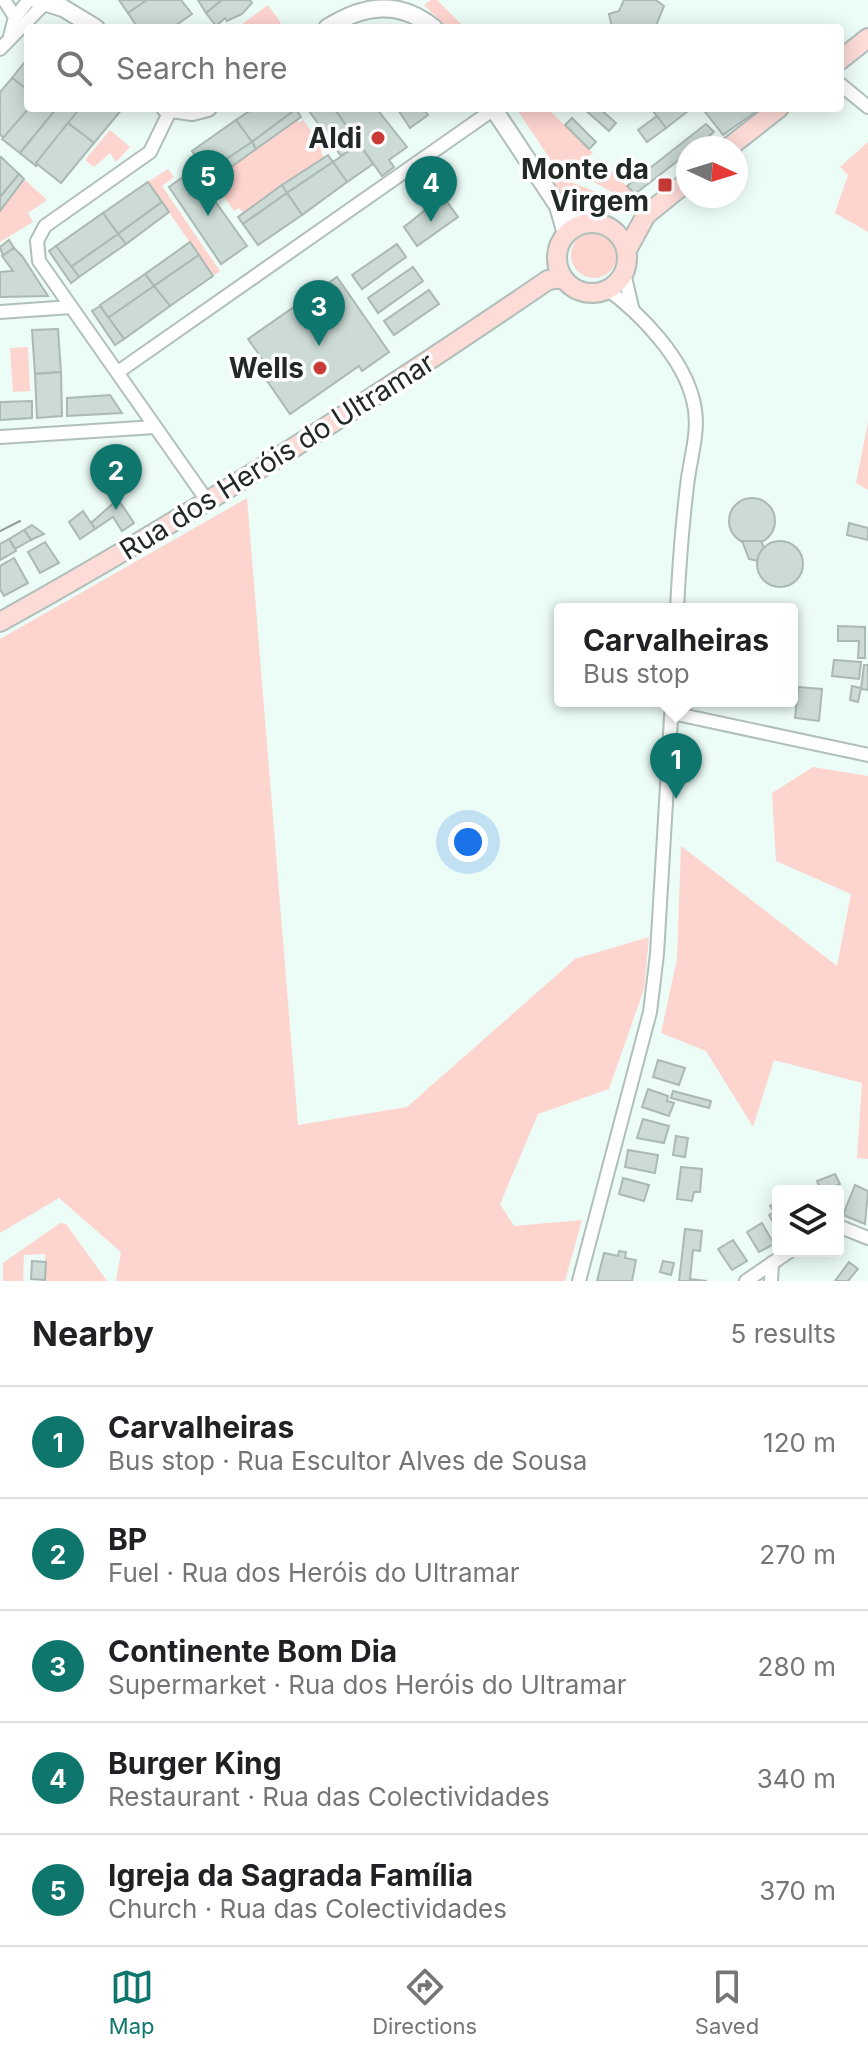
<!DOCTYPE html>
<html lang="en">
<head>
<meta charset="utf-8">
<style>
  body { margin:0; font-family:Inter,sans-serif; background:#f6f6f6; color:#202124 }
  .controls { position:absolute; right:24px; bottom:24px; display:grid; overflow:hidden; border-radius:8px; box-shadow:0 4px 20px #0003 }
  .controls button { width:72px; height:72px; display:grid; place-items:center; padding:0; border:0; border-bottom:2px solid #e0e0e0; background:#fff; color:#202124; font:40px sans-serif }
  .compass { position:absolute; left:676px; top:136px; width:72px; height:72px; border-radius:50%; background:#fff; box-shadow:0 4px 20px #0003; rotate:94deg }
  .you { position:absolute; left:468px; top:842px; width:28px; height:28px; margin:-20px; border:6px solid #fff; border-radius:50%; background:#1a73e8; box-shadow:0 0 0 12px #1a73e833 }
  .badge { display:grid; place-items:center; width:52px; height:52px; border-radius:50%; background:#0f766e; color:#fff; font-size:26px; font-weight:700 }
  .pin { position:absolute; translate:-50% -66px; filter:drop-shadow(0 2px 4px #0008) }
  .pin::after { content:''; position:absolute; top:42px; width:28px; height:24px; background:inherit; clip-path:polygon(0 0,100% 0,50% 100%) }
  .popup { position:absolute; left:554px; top:603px; width:244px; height:104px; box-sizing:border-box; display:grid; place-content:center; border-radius:8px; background:#fff; filter:drop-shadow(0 2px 6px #0005); font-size:26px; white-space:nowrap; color:#757577 }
  .popup b { font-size:30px; color:#202124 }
  .popup::after { content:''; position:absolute; left:50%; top:100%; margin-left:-16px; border:16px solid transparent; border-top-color:#fff }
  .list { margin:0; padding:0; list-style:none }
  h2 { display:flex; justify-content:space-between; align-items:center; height:104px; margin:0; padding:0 32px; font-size:34px }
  h2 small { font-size:26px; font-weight:400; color:#757577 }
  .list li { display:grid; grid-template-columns:52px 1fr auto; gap:24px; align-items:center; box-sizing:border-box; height:112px; padding:0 32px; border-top:2px solid #e0e0e0 }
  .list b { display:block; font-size:30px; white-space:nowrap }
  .list p { margin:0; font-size:26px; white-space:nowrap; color:#757577 }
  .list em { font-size:26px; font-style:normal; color:#757577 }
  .icon { flex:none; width:44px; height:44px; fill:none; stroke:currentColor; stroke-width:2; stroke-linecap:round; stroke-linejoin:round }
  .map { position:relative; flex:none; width:868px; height:1281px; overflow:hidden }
  .search { position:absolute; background:#fff; box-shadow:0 4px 20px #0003; left:24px; right:24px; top:24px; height:88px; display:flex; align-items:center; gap:20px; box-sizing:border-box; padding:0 28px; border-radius:8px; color:#757577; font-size:30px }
  .sheet { height:664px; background:#fff }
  nav { display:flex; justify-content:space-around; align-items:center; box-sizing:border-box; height:112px; border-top:2px solid #e0e0e0; background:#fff; font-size:22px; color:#757577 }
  nav a { display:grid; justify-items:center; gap:4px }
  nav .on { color:#0f766e }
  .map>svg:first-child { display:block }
  .green { fill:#fed4cf }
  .building { fill:#ccdbd5; stroke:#abb9b4; stroke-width:2 }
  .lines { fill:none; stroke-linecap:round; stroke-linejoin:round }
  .minor-casing { stroke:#b1bfba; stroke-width:16 }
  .tertiary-casing { stroke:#b1bfba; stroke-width:20 }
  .secondary-casing { stroke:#b1bfba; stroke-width:22 }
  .minor { stroke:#fff; stroke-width:12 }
  .tertiary { stroke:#fff; stroke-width:16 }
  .secondary { stroke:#fddbd7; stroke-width:18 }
  .tram { stroke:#919c98; stroke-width:2 }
  .poi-dot { fill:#c93b35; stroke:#fff; stroke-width:3 }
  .labels { text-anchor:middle; stroke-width:7; stroke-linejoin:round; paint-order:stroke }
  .poi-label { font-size:28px; font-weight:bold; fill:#232926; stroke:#fff; text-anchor:end }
  .street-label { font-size:28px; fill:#232926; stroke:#fff }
</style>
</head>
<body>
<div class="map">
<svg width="868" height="1281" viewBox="0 0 868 1281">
  <rect width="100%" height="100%" fill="#ecfcf6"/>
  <!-- green -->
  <g class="green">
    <polygon points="431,0 437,0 465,28 448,28 424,5"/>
    <polygon points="268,5 281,23 274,28 237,28"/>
    <polygon points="516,108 547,108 593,153 575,165 554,165"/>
    <polygon points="297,120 299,123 303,120 325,149 321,152 324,157 244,213 239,208 234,211 215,184 219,181 216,177"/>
    <polygon points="110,130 130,147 116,162 110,153 94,167 85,160"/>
    <polygon points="868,142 868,232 835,213 848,175 840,167"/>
    <polygon points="599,159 639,198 621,197 577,173"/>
    <polygon points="168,169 174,177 162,186 220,271 213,276 148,182"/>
    <polygon points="24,179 47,200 28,213 33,222 0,242 0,211"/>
    <path d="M563,179L634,207C603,223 572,212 554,184Z"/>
    <circle cx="594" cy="255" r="23"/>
    <polygon points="28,347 30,391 13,392 10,348"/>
    <polygon points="868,422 868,490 856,483"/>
    <polygon points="247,498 298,1125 407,1107 575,959 649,937 644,989 609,1089 538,1114 500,1204 514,1226 582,1220 565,1281 116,1281 121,1252 59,1198 0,1233 0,639"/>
    <polygon points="813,767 868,776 868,1159 857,1158 862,1083 774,1060 753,1127 706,1051 661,1033 677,959 681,846 837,966 851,894 776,861 772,793"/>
    <polygon points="60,1223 66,1224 107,1281 46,1281 45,1254 24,1255 23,1281 3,1281 3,1263"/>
  </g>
  <!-- building -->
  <g class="building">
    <polygon points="119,0 147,0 128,13"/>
    <polygon points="147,0 181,0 192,14 172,28 138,28 128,13"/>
    <polygon points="198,0 222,0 206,13"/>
    <polygon points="222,0 250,0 252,3 242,14 227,21 225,18 216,26 206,13"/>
    <polygon points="624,0 656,0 664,6 655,28 612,28 609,14 619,11"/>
    <polygon points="28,58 28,90 12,78"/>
    <polygon points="12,78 28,90 29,108 5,138 0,135 0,92"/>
    <polygon points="29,108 57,108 20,153 2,139"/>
    <polygon points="57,108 80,108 36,166 20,153"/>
    <polygon points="80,108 123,108 94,143 68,123"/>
    <polygon points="254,108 295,108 296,109 252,142 236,120"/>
    <polygon points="307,108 334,108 359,144 341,156"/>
    <polygon points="334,108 376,108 407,147 389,160 394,167 382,176"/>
    <polygon points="397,108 423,108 428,115 410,128"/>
    <polygon points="583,108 599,108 616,123 609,131"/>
    <polygon points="656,108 685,108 688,111 666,128 653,111"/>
    <polygon points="702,108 761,108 723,135"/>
    <polygon points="296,109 301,117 256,149 252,142"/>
    <polygon points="657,116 666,128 647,142 638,130"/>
    <polygon points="572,118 596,142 589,149 565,125"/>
    <polygon points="236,120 252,142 207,172 192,151"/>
    <polygon points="68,123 94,143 61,183 36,163"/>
    <polygon points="706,124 714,132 694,148 688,148 688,153 635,194 627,186"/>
    <polygon points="252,142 256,149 213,180 207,172"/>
    <polygon points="359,144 373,164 347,182 333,162"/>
    <polygon points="328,155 333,162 287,193 282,185"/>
    <polygon points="1,157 19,174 0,197 0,158"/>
    <polygon points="333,162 347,182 302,215 287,193"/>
    <polygon points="193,170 247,246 221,264 169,187"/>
    <polygon points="19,174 24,179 0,211 0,197"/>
    <polygon points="148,182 162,202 118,234 103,213"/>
    <polygon points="282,185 287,193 243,224 238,217"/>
    <polygon points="287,193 302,215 258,245 243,224"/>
    <polygon points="443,196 458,217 417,246 404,227"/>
    <polygon points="162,202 169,212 126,244 118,234"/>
    <polygon points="103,213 118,234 71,267 56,246"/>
    <polygon points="118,234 126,244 79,277 71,267"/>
    <polygon points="9,240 14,248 3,256 0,247"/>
    <polygon points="190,242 199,255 154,286 145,274"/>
    <polygon points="397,244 406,257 362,289 352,275"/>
    <polygon points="56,246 79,277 71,283 49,251"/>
    <polygon points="14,248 22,256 48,296 0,297 0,272 13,271 2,256"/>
    <polygon points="199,255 213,276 170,306 154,286"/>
    <polygon points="413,267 423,281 378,313 368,298"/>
    <polygon points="145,274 154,286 108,318 100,305"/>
    <polygon points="337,277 389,352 362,371 359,366 290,414 261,372 268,367 248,339"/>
    <polygon points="154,286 170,306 124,339 108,318"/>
    <polygon points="429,290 439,304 394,335 384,321"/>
    <polygon points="100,306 124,339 115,345 92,311"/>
    <polygon points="58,329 61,372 35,374 32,330"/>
    <polygon points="61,372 62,416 37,418 35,374"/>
    <polygon points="110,395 122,413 67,416 67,398"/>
    <polygon points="32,401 32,418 0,420 0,402"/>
    <circle cx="752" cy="521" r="23"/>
    <polygon points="118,499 134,523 122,531 113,517 95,529 91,523"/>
    <polygon points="83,511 95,529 80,539 69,522"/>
    <polygon points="849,523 868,528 868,540 847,535"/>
    <polygon points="32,525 44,534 31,540 24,530"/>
    <polygon points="24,530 31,540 15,549 9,539"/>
    <polygon points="9,539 16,551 0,560 0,544"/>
    <polygon points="742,541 761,541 764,548 758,561 749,559"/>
    <circle cx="780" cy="564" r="23"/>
    <polygon points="45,542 59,563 40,573 28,552"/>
    <polygon points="14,558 28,583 4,596 0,589 0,566"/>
    <polygon points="838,626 865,627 865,658 858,658 859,641 838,641"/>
    <polygon points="834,660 861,662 859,679 832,676"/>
    <polygon points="864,665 868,665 868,690 861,689"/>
    <polygon points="852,686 861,688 858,702 850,700"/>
    <polygon points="798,687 822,689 819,721 795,718"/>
    <polygon points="658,1060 685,1068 679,1085 653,1077"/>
    <polygon points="648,1089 668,1096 667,1101 674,1103 669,1116 642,1107"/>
    <polygon points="673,1091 711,1101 709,1108 671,1098"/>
    <polygon points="643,1119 669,1126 664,1143 637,1138"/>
    <polygon points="676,1136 688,1138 685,1157 673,1155"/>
    <polygon points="628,1150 658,1155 655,1173 625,1167"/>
    <polygon points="681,1167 702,1169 700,1192 694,1192 692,1201 677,1199"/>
    <polygon points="835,1174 840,1184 823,1191 807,1191 819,1186 817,1181"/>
    <polygon points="623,1178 649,1185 644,1201 619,1194"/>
    <polygon points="855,1185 868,1191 865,1224 843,1215"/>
    <polygon points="778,1201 778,1231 769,1215 774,1212 770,1206"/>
    <polygon points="762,1223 774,1244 759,1252 747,1232"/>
    <polygon points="685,1229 702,1231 700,1251 693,1250 690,1279 707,1281 679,1281"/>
    <polygon points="733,1240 747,1261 732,1270 718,1249"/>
    <polygon points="619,1251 626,1252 625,1258 636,1260 632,1281 597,1281 604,1253 618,1256"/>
    <polygon points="32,1261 46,1262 45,1280 31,1279"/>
    <polygon points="663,1261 674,1263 671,1275 660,1272"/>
    <polygon points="849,1262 858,1269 848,1281 835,1281"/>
  </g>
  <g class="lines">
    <!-- minor casing -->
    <g class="minor-casing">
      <g id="minor">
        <polyline points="4,0 15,17 10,37"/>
        <polyline points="15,17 29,0"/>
        <polyline points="0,49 46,2"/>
        <polyline points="840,84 868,107"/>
        <polyline points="170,111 150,152 45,226 37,241 39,261 208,502"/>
        <polyline points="624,273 632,307"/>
        <path d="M607,289C641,314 683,358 693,400C701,429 690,457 687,486C682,527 679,568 677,609"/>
        <polyline points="0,312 71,307"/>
        <polyline points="118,372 494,109"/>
        <polyline points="0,437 155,427"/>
        <polyline points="672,713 868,755"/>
        <polyline points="838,1226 868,1238"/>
        <polyline points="579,1281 650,1012 657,954 672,701"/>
        <polyline points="746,1281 790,1251"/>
        <polyline points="771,1281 772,1263"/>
      </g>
    </g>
    <!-- tertiary casing -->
    <g class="tertiary-casing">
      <g id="tertiary">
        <polyline points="37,0 63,8 96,28"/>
        <path d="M327,28C364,4 400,0 434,28"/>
        <polyline points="165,108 192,112 208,108"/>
        <polyline points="493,108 558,206 566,234"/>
        <polyline points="558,206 588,223"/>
      </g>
    </g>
    <!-- secondary casing -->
    <g class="secondary-casing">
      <g id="secondary">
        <polyline points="840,60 868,38"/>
        <polyline points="728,148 779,108"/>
        <circle cx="592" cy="258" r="35"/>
        <polyline points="627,250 646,215 688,181"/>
        <path d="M0,622C189,517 370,402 548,280L563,278"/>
      </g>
    </g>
    <!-- minor -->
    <use href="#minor" class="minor"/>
    <!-- tertiary -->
    <use href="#tertiary" class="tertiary"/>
    <!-- secondary -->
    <use href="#secondary" class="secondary"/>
    <!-- tram -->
    <polyline class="tram" points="0,531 20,521"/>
  </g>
  <!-- markers -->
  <g class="poi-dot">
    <circle cx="378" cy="138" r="8"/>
    <rect x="657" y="177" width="16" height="16" rx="4"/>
    <circle cx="320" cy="368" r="8"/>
  </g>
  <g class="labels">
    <!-- poi labels -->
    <g class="poi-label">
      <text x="362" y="148">Aldi</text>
      <text x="649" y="179">Monte da<tspan x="649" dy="32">Virgem</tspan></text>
      <text x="304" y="378">Wells</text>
    </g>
    <!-- street labels -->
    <g class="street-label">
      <text transform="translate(277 456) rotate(-32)" y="10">Rua dos Heróis do Ultramar</text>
    </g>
  </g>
</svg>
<div class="controls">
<button><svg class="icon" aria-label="layers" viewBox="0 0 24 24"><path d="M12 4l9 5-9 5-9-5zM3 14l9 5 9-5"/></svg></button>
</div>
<svg class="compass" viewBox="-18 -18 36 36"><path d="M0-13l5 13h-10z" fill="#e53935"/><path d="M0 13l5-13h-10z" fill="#757577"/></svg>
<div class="you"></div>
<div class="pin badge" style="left:676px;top:799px">1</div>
<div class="popup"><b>Carvalheiras</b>Bus stop</div>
<div class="pin badge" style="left:116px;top:510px">2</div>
<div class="pin badge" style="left:319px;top:346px">3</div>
<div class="pin badge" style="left:431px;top:222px">4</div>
<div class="pin badge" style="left:208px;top:216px">5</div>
<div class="search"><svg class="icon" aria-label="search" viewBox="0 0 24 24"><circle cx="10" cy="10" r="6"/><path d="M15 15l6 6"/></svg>Search here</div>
</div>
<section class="sheet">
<h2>Nearby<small>5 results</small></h2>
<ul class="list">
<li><span class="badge">1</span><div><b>Carvalheiras</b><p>Bus stop · Rua Escultor Alves de Sousa</p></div><em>120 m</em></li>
<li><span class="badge">2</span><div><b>BP</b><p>Fuel · Rua dos Heróis do Ultramar</p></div><em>270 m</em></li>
<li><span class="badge">3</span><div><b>Continente Bom Dia</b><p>Supermarket · Rua dos Heróis do Ultramar</p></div><em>280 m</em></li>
<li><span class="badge">4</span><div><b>Burger King</b><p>Restaurant · Rua das Colectividades</p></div><em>340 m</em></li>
<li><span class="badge">5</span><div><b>Igreja da Sagrada Família</b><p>Church · Rua das Colectividades</p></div><em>370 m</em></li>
</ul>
</section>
<nav>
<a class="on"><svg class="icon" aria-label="map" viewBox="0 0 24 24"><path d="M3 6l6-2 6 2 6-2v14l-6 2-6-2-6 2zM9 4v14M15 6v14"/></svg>Map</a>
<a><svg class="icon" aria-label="directions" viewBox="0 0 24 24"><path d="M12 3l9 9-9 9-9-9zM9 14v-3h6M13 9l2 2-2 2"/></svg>Directions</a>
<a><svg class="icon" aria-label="saved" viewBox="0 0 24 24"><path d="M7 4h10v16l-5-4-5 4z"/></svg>Saved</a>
</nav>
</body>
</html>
